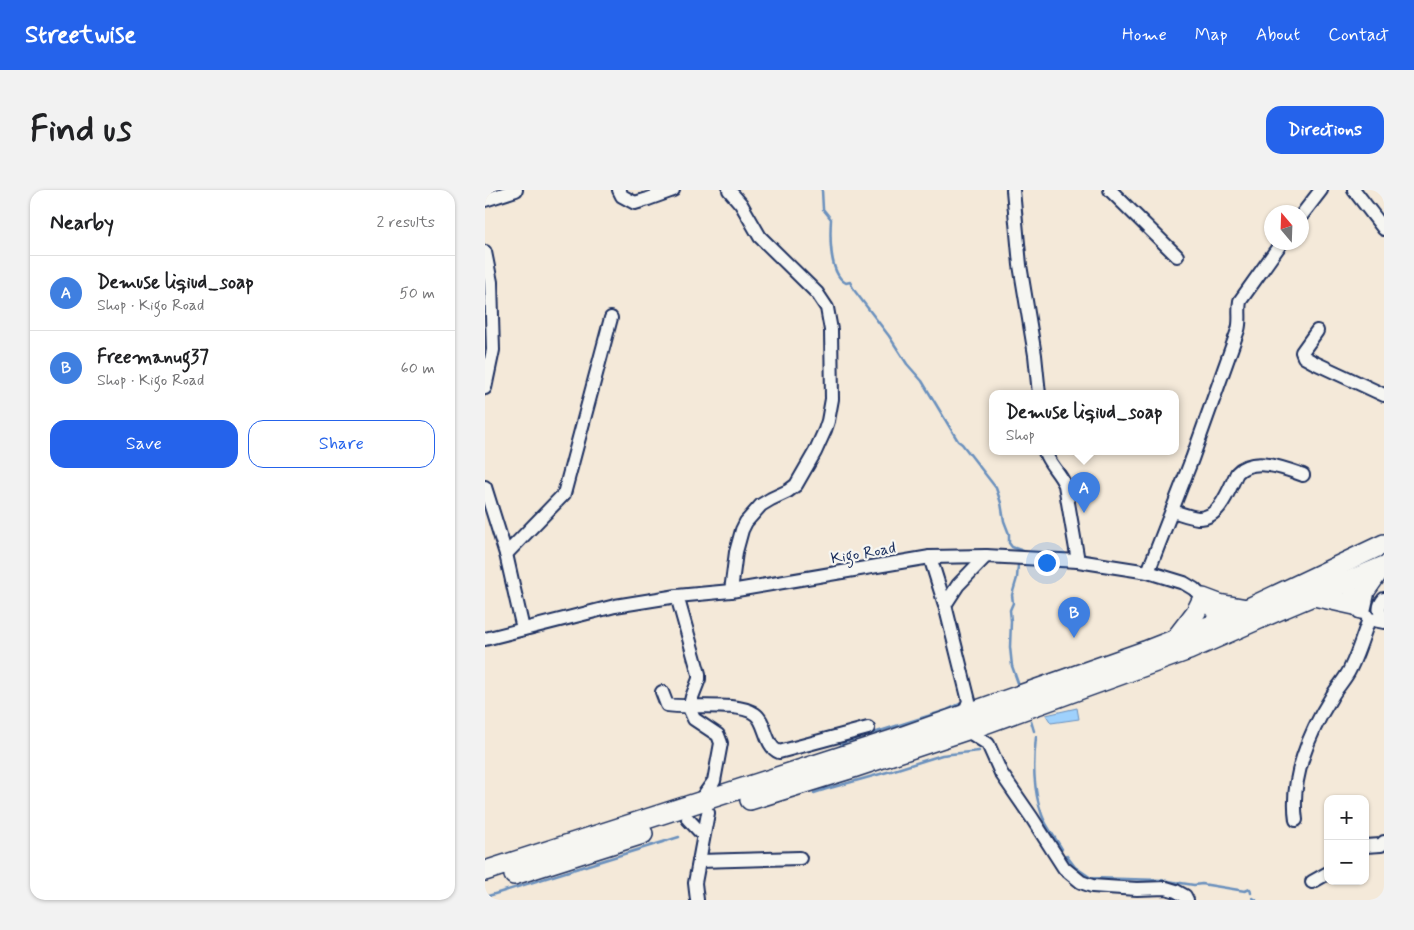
<!DOCTYPE html>
<html lang="en">
<head>
<meta charset="utf-8">
<style>
  body { margin:0; font-family:Mynerve,sans-serif; background:#f2f2f2; color:#202124 }
  .controls { position:absolute; right:15px; bottom:15px; display:grid; overflow:hidden; border-radius:10px; box-shadow:0 1px 4px #0004 }
  .controls button { width:45px; height:45px; display:grid; place-items:center; padding:0; border:0; border-bottom:1px solid #e0e0e0; background:#fff; color:#202124; font:25px sans-serif }
  .compass { position:absolute; left:779px; top:15px; width:45px; height:45px; border-radius:50%; background:#fff; box-shadow:0 1px 4px #0004; rotate:341deg }
  .you { position:absolute; left:561px; top:372px; width:18px; height:18px; margin:-12px; border:4px solid #fff; border-radius:50%; background:#1a73e8; box-shadow:0 0 0 8px #1a73e833 }
  .badge { display:grid; place-items:center; width:32px; height:32px; border-radius:50%; background:#2563eb; color:#fff; font-size:16px; font-weight:700 }
  .pin { position:absolute; translate:-50% -41px; filter:drop-shadow(0 1px 2px #0008) }
  .pin::after { content:''; position:absolute; top:26px; width:18px; height:15px; background:inherit; clip-path:polygon(0 0,100% 0,50% 100%) }
  .popup { position:absolute; left:504px; top:200px; width:190px; height:65px; box-sizing:border-box; display:grid; place-content:center; border-radius:10px; background:#fff; filter:drop-shadow(0 1px 4px #0005); font-size:16px; white-space:nowrap; color:#757577 }
  .popup b { font-size:19px; color:#202124 }
  .popup::after { content:''; position:absolute; left:50%; top:100%; margin-left:-10px; border:10px solid transparent; border-top-color:#fff }
  .list { margin:0; padding:0; list-style:none }
  h2 { display:flex; justify-content:space-between; align-items:center; height:65px; margin:0; padding:0 20px; font-size:21px }
  h2 small { font-size:16px; font-weight:400; color:#757577 }
  .list li { display:grid; grid-template-columns:32px 1fr auto; gap:15px; align-items:center; box-sizing:border-box; height:75px; padding:0 20px; border-top:1px solid #e0e0e0 }
  .list b { display:block; font-size:19px; white-space:nowrap }
  .list p { margin:0; font-size:16px; white-space:nowrap; color:#757577 }
  .list em { font-size:16px; font-style:normal; color:#757577 }
  .actions { display:flex; gap:10px; padding:15px 20px }
  .actions a { flex:1; padding:11px 0; border:1px solid #2563eb; border-radius:15px; text-align:center; font-size:18px; color:#2563eb }
  .actions .main { background:#2563eb; color:#fff }
  .map { position:relative; flex:none; width:899px; height:710px; overflow:hidden; border-radius:15px }
  header { display:flex; align-items:center; gap:30px; box-sizing:border-box; height:70px; padding:0 25px; background:#2563eb; color:#fff }
  header strong { font-size:24px }
  nav { display:flex; gap:28px; margin-inline-start:auto; font-size:18px }
  .intro { display:flex; align-items:center; justify-content:space-between; box-sizing:border-box; height:120px; padding:0 30px }
  h1 { margin:0; font-size:35px }
  .button { padding:12px 22px; border-radius:15px; background:#2563eb; color:#fff; font-size:18px; font-weight:700 }
  main { display:flex; gap:30px; padding:0 30px }
  aside { flex:1; background:#fff; border-radius:15px; box-shadow:0 1px 4px #0004 }
  .map>svg:first-child { display:block }
  .water { fill:#9fd1fc; stroke:#6a90bd }
  .lines { fill:none; stroke-linecap:round; stroke-linejoin:round }
  .stream { stroke:#6a90bd; stroke-width:2.5 }
  .minor-casing { stroke:#1b2f5e; stroke-width:16 }
  .highway-casing { stroke:#1b2f5e; stroke-width:22 }
  .minor { stroke:#f6f6f2; stroke-width:12 }
  .highway { stroke:#f6f6f2; stroke-width:19 }
  .labels { text-anchor:middle; stroke-width:4.5; stroke-linejoin:round; paint-order:stroke }
  .street-label { font-size:16px; fill:#1b2f5e; stroke:#f6f6f2 }
</style>
</head>
<body>
<header>
<strong>Streetwise</strong>
<nav><a>Home</a><a>Map</a><a>About</a><a>Contact</a></nav>
</header>
<div class="intro"><h1>Find us</h1><a class="button">Directions</a></div>
<main>
<aside>
<h2>Nearby<small>2 results</small></h2>
<ul class="list">
<li><span class="badge" style="background:#3f7fe0">A</span><div><b>Demuse liqiud_soap</b><p>Shop · Kigo Road</p></div><em>50 m</em></li>
<li><span class="badge" style="background:#3f7fe0">B</span><div><b>Freemanug37</b><p>Shop · Kigo Road</p></div><em>60 m</em></li>
</ul>
<div class="actions"><a class="main">Save</a><a>Share</a></div>
</aside>
<div class="map">
<svg width="899" height="710" viewBox="0 0 899 710">
  <rect width="100%" height="100%" fill="#f4e9d9"/>
  <filter id="ink" filterUnits="userSpaceOnUse"><feTurbulence type="fractalNoise" baseFrequency=".02" numOctaves="2"/><feDisplacementMap in="SourceGraphic" scale="10" xChannelSelector="R" yChannelSelector="G"/><feConvolveMatrix kernelMatrix="1 2 1 2 8 2 1 2 1" color-interpolation-filters="sRGB"/></filter>
  <g filter="url(#ink)">
    <!-- water -->
    <polygon class="water" points="592,518 594,529 566,533 561,525"/>
    <g class="lines">
      <!-- stream -->
      <g class="stream">
        <path d="M337,0L338,19L346,29C345,45 344,84 361,93L365,92L369,100L404,146L422,174L437,191L473,251L477,254L511,298L516,313L519,331L524,344V353L527,357L544,363"/>
        <polyline points="533,375 532,388 527,405 528,413 525,420 526,431 525,457 527,476 533,493 533,499"/>
        <polyline points="546,531 549,541"/>
        <path d="M551,547C548,574 548,599 557,625C561,637 571,648 577,659"/>
        <polyline points="353,558 360,552 462,520 475,514"/>
        <polyline points="338,600 406,581 457,565 494,561"/>
        <polyline points="329,603 338,600 342,596"/>
        <polyline points="581,665 590,677 606,688 676,690 709,695 717,694 760,701 765,699 766,703"/>
        <polyline points="0,707 194,647"/>
        <polyline points="768,708 771,710"/>
      </g>
      <!-- minor casing -->
      <g class="minor-casing">
        <g id="minor">
          <polyline points="134,0 137,6 150,13 163,9 188,0"/>
          <polyline points="244,0 256,14 275,47 332,103 342,118 346,140 347,209 343,231 340,240 330,262 311,295 303,301 286,309 276,315 261,332 257,340 251,362 246,401"/>
          <polyline points="528,0 535,75 550,165 554,204"/>
          <polyline points="625,0 692,66"/>
          <polyline points="869,0 899,39"/>
          <polyline points="0,10 31,0"/>
          <polyline points="816,26 836,0"/>
          <polyline points="0,62 6,92 8,160 0,198"/>
          <polyline points="832,141 817,162 819,167 828,172 899,205"/>
          <path d="M560,262C564,274 575,283 580,295L593,371"/>
          <polyline points="0,297 21,364 38,439"/>
          <path d="M687,321C695,323 704,327 713,328C735,329 744,299 752,283C768,266 799,278 818,285"/>
          <polyline points="21,364 79,304 126,128"/>
          <polyline points="445,367 460,415 484,511 478,526"/>
          <path d="M663,382L707,269L753,140C756,130 753,121 755,111L797,52"/>
          <polyline points="855,386 884,429 899,432"/>
          <polyline points="192,406 214,484 214,489 207,507 205,515 205,520 209,529 233,545 236,553 229,591 214,612"/>
          <path d="M899,409C892,417 894,422 899,431"/>
          <polyline points="460,415 473,395 501,366"/>
          <polyline points="0,449 130,416 192,406 246,401 445,367 501,366 593,371 663,382 699,393 709,399 718,408 737,437"/>
          <path d="M177,502L182,515C203,519 253,511 270,524C281,531 280,557 294,562L383,538"/>
          <polyline points="481,540 503,554 516,583 547,628 570,664 579,678 596,692 607,696 652,699 681,698 691,701 700,706 702,710"/>
          <polyline points="203,629 218,645"/>
          <path d="M811,630C805,589 824,543 846,508C851,498 860,490 865,479C873,463 878,446 884,429"/>
          <polyline points="880,656 896,655 899,652"/>
          <polyline points="214,671 315,668"/>
          <polyline points="827,692 843,683"/>
          <polyline points="212,710 210,693 223,623"/>
        </g>
      </g>
      <!-- highway casing -->
      <g class="highway-casing">
        <g id="highway">
          <polyline points="829,406 874,416"/>
          <polyline points="876,419 880,401 896,378"/>
          <polyline points="691,448 711,422 718,408 734,414 762,419"/>
          <polyline points="265,610 368,578 494,536 704,460 797,419 899,376"/>
          <polyline points="0,681 410,549 660,461 734,432 899,354"/>
          <polyline points="29,685 158,644"/>
        </g>
      </g>
      <!-- minor -->
      <use href="#minor" class="minor"/>
      <!-- highway -->
      <use href="#highway" class="highway"/>
    </g>
  </g>
  <g class="labels">
    <!-- street labels -->
    <g class="street-label">
      <text transform="translate(378 362) rotate(-10)" y="6">Kigo Road</text>
    </g>
  </g>
</svg>
<div class="controls">
<button>+</button>
<button>−</button>
</div>
<svg class="compass" viewBox="-18 -18 36 36"><path d="M0-13l5 13h-10z" fill="#e53935"/><path d="M0 13l5-13h-10z" fill="#757577"/></svg>
<div class="you"></div>
<div class="pin badge" style="left:599px;top:323px;background:#3f7fe0">A</div>
<div class="popup"><b>Demuse liqiud_soap</b>Shop</div>
<div class="pin badge" style="left:589px;top:448px;background:#3f7fe0">B</div>
</div>
</main>
</body>
</html>
